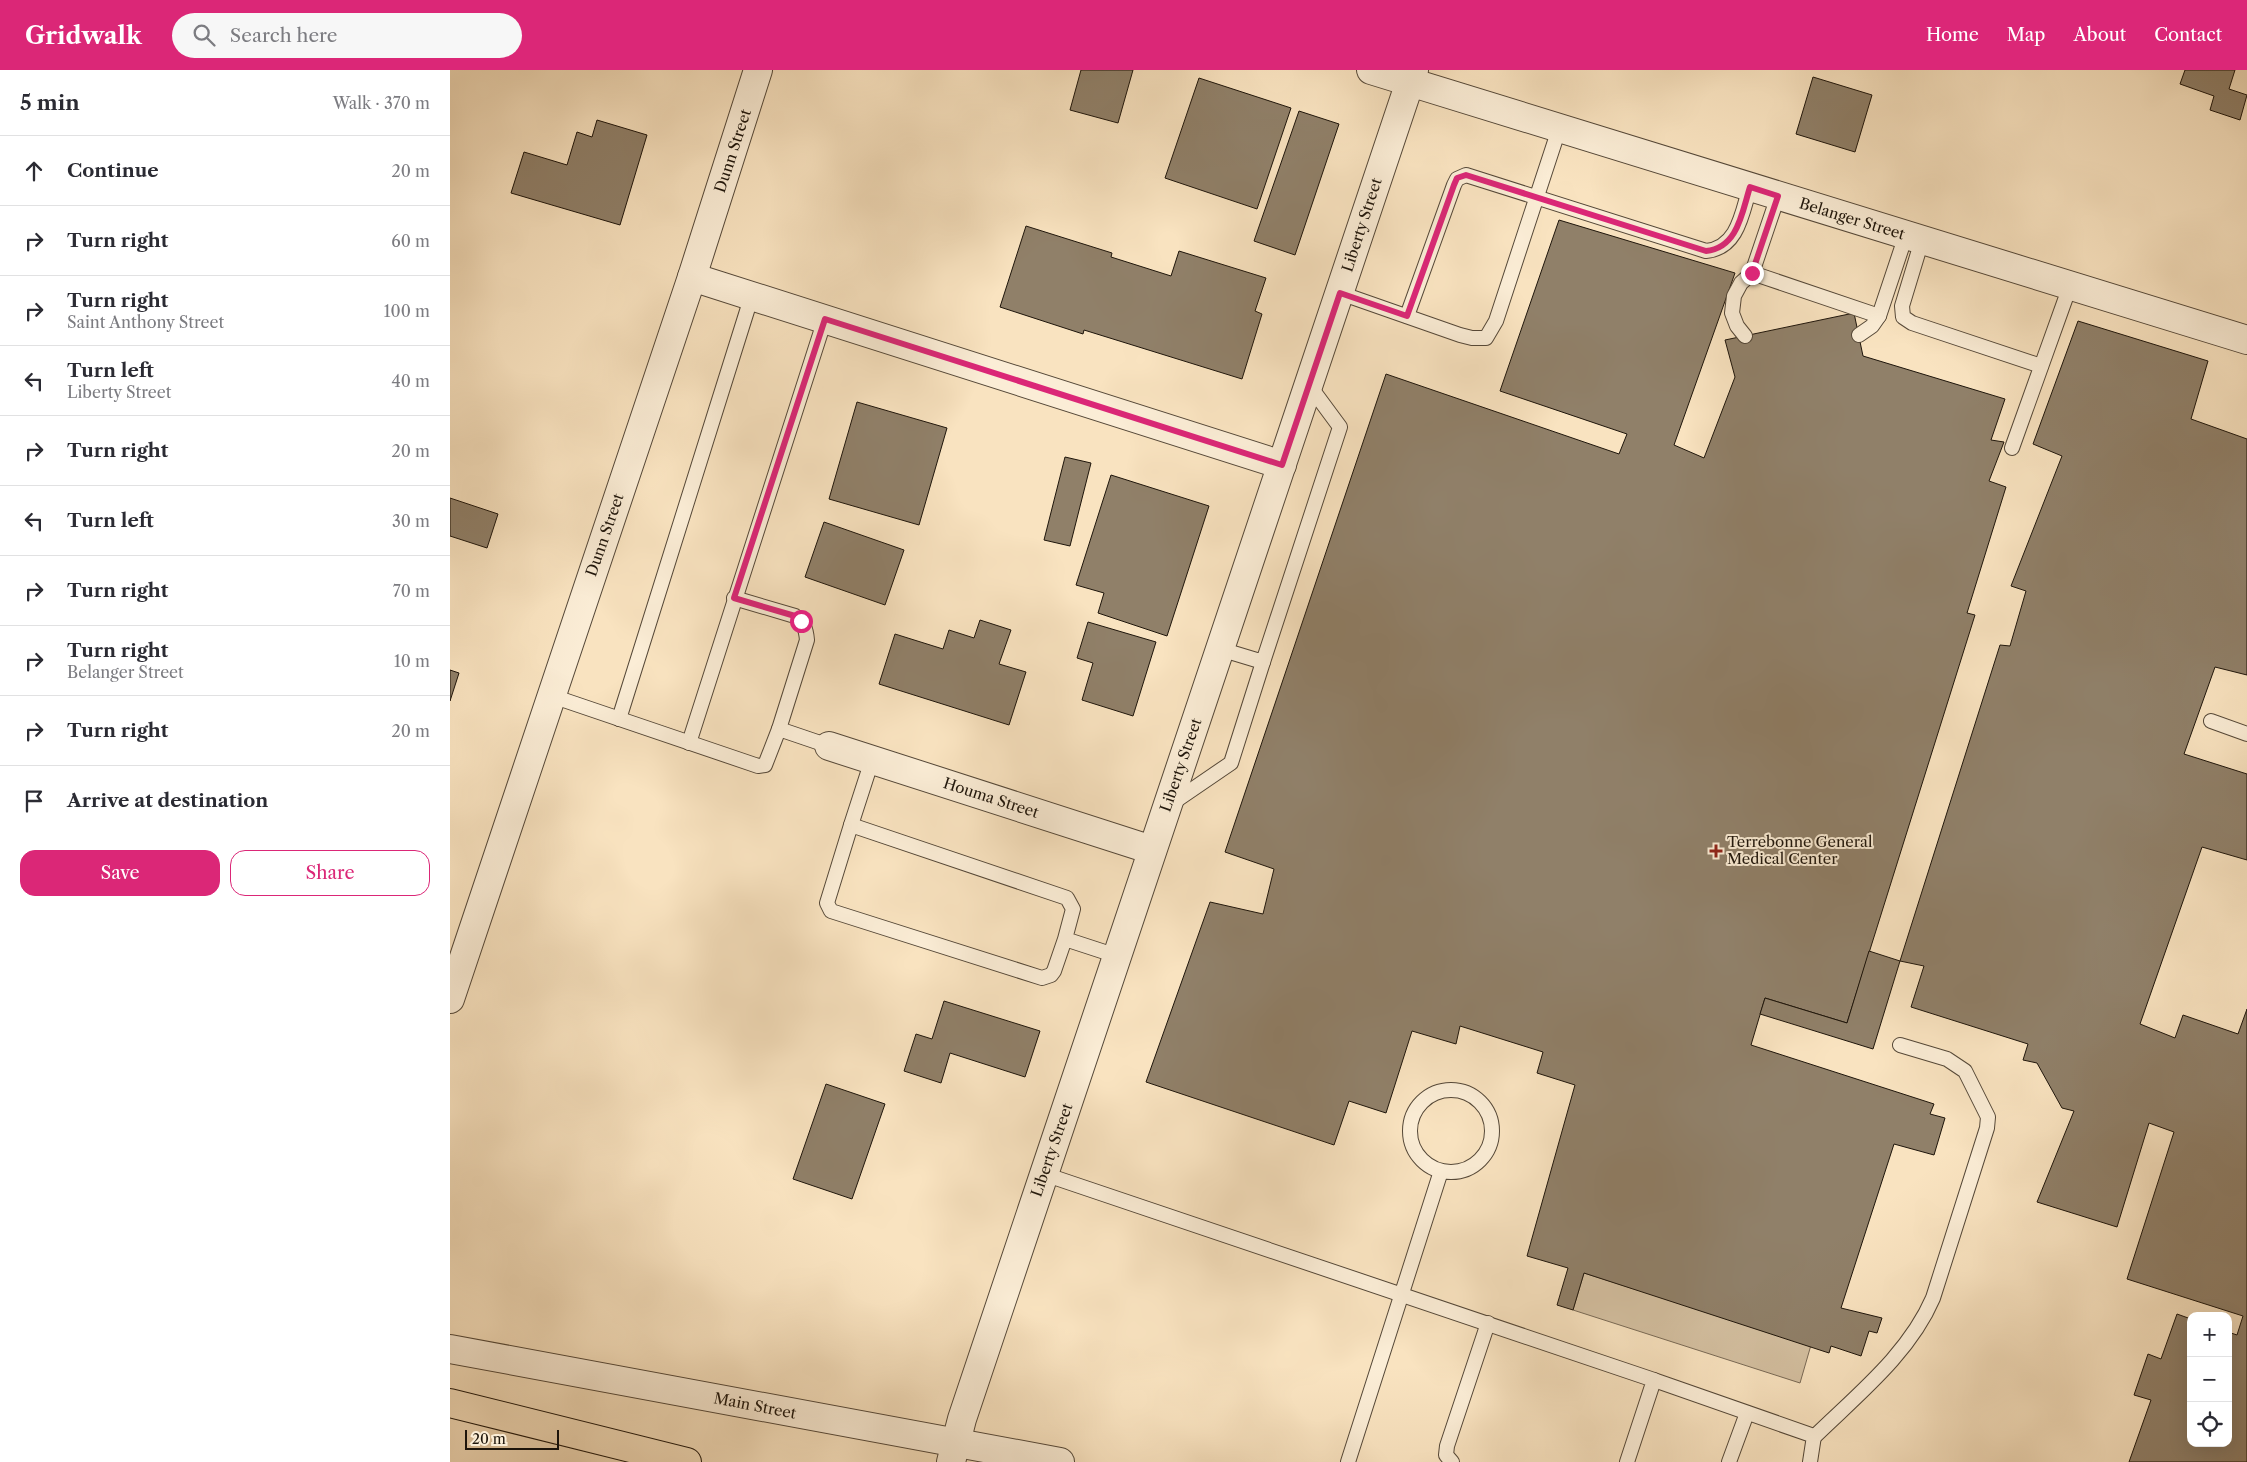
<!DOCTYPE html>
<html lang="en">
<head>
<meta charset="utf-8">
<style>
  body { margin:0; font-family:"Libre Caslon Text",serif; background:#f7f7f7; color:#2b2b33 }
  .controls { position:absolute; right:15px; bottom:15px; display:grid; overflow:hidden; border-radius:10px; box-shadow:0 5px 20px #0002 }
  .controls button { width:45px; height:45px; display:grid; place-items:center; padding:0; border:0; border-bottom:1px solid #e1e1e2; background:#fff; color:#2b2b33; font:25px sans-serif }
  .scale { position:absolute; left:15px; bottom:12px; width:94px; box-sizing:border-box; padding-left:5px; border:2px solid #1e150b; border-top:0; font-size:14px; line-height:18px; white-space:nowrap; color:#1e150b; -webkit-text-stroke:4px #fbedd6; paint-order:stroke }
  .stop { position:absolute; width:15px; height:15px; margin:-11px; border:4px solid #db2777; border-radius:50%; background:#fff }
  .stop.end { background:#db2777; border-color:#fff; box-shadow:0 1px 5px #0008 }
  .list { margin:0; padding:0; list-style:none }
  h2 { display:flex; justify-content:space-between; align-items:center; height:65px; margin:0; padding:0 20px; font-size:21px }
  h2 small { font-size:16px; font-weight:400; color:#7c7c81 }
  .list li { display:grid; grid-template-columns:32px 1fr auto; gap:15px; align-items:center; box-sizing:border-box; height:70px; padding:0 20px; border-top:1px solid #e1e1e2 }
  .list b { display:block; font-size:19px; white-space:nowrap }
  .list p { margin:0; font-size:16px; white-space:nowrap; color:#7c7c81 }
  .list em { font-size:16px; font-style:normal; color:#7c7c81 }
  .actions { display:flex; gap:10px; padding:15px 20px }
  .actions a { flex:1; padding:11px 0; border:1px solid #db2777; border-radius:15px; text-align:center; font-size:18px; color:#db2777 }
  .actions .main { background:#db2777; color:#fff }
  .icon { flex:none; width:28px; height:28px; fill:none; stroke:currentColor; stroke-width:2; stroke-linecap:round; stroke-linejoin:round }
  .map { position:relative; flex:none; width:1797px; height:1392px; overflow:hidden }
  header { display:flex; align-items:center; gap:30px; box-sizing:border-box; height:70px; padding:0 25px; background:#db2777; color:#fff }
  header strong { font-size:24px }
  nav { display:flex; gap:28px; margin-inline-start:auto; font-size:18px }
  .search { width:350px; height:45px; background:#f7f7f7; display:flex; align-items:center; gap:12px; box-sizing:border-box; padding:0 18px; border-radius:28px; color:#7c7c81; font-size:19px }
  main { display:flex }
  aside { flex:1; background:#fff }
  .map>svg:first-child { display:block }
  .green { fill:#d4c0a1; stroke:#796a56 }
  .building { fill:#908069; stroke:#1e150b }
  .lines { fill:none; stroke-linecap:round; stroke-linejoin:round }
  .service-casing { stroke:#554838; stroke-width:16 }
  .minor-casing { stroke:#554838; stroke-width:30 }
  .primary-casing { stroke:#1e150b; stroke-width:30 }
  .service { stroke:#fbedd6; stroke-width:14 }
  .minor { stroke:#fbedd6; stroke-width:28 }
  .primary { stroke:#f9e3c0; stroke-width:28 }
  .route { stroke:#db2777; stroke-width:6 }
  .poi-dot { fill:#8f2418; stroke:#fbedd6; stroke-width:2 }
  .labels { text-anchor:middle; stroke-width:4; stroke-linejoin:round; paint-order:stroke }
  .street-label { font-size:15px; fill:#1e150b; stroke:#fbedd6 }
  .poi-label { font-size:15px; fill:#1e150b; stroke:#fbedd6; text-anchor:start }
</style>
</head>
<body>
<header>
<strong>Gridwalk</strong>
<div class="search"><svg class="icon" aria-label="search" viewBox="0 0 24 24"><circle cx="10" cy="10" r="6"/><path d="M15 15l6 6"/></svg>Search here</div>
<nav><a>Home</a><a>Map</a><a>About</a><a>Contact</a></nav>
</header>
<main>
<aside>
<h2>5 min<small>Walk · 370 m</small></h2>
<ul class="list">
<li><svg class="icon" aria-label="ahead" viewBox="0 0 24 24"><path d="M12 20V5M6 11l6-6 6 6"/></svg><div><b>Continue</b></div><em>20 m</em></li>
<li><svg class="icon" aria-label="right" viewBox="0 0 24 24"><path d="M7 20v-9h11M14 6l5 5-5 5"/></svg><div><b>Turn right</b></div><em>60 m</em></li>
<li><svg class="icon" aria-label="right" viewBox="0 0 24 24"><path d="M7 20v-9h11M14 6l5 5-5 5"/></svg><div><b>Turn right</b><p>Saint Anthony Street</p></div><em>100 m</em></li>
<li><svg class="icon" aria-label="left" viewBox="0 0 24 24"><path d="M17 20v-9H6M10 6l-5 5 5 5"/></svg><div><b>Turn left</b><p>Liberty Street</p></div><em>40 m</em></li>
<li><svg class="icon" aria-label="right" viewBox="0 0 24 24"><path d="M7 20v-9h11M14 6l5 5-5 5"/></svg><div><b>Turn right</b></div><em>20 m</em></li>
<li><svg class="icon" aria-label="left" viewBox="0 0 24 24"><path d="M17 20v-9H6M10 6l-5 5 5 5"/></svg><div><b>Turn left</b></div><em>30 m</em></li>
<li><svg class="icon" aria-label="right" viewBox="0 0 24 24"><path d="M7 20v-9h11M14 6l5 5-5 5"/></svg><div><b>Turn right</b></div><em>70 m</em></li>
<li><svg class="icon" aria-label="right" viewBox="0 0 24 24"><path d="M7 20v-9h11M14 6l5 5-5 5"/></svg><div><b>Turn right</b><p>Belanger Street</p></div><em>10 m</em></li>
<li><svg class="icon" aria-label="right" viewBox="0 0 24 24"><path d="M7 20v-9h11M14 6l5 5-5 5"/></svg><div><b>Turn right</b></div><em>20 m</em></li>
<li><svg class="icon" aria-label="arrive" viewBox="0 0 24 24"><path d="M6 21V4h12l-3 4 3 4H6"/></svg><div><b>Arrive at destination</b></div></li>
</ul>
<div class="actions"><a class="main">Save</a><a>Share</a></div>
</aside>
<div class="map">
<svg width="1797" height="1392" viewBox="0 0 1797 1392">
  <rect width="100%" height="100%" fill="#f9e3c0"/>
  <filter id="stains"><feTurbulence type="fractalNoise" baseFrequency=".004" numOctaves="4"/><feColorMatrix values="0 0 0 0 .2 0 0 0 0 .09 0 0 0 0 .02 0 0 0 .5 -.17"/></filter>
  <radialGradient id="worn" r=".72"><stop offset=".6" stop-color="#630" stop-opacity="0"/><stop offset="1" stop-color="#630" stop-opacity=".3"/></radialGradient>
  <!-- green -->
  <polygon class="green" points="1134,1203 1361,1275 1350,1313 1123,1240"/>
  <!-- building -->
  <g class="building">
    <polygon points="631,0 683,0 668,53 620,40"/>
    <polygon points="1735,0 1785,0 1779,19 1797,25 1790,50 1760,40 1764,26 1730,14"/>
    <polygon points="1363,7 1422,25 1405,82 1346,64"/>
    <polygon points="749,8 841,38 807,139 715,108"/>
    <polygon points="849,41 889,54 845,185 804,171"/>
    <polygon points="147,50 197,65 170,155 61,123 74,82 117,95 127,62 142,67"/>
    <polygon points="1109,150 1285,203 1224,375 1254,388 1285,307 1275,270 1404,243 1413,286 1555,329 1541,370 1554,372 1539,411 1556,417 1517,543 1525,545 1397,953 1315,928 1301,975 1484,1034 1480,1044 1495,1048 1484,1085 1444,1074 1391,1238 1432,1248 1427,1263 1419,1261 1411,1286 1381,1276 1379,1283 1134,1203 1123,1240 1107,1235 1118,1198 1077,1186 1125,1015 1087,1003 1093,982 1010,956 1006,974 962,961 936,1043 899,1031 884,1075 696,1012 760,832 813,844 824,799 775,782 936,304 1169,384 1177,364 1050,321"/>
    <polygon points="576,156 662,183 661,187 721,206 729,181 816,208 805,241 812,244 792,309 634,260 633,264 550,237"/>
    <polygon points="1628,251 1758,291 1741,349 1797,369 1797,605 1765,597 1734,684 1797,704 1797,790 1752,777 1690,954 1725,968 1733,945 1788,964 1797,939 1797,1392 1679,1392 1701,1330 1684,1325 1698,1284 1711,1289 1727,1244 1741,1249 1741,1373 1778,1373 1778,1262 1787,1265 1793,1246 1677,1209 1724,1062 1699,1053 1667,1157 1587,1132 1624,1041 1612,1038 1587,993 1573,990 1578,974 1461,937 1474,896 1450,891 1550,575 1560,576 1576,521 1561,516 1612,386 1583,374"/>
    <polygon points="407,332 497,358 469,455 379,429"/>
    <polygon points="615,387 641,393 620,476 594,470"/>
    <polygon points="661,405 759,436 717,566 648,543 654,523 626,515"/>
    <polygon points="0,428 48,444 37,478 0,466"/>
    <polygon points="374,452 454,480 435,535 355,507"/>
    <polygon points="530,550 561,560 549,594 576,602 559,655 429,614 445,564 493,579 499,560 524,568"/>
    <polygon points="638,552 706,572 683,646 632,630 643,593 627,588"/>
    <polygon points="0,600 9,603 0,631"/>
    <polygon points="1419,881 1450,891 1423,979 1310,944 1315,928 1397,953"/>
    <polygon points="494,931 590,961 575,1007 500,983 491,1013 454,1001 466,964 482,969"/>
    <polygon points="376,1014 435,1034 402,1129 343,1109"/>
  </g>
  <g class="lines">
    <!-- service casing -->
    <g class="service-casing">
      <g id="service">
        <polyline points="1472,170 1452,236 1453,247 1462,253 1591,296"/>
        <polyline points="1302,203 1429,246"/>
        <polyline points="890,223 1010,265 1022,268 1036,268 1046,251 1109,59"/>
        <path d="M957,246L1004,115L1007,109L1016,105L1256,181C1288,178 1292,143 1300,117"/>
        <polyline points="1409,265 1422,256 1429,246 1456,165"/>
        <polyline points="1295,266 1287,256 1282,243 1284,226 1291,213 1302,203 1328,126"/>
        <polyline points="1562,378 1620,216"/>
        <path d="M284,528L345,546C354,553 356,559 357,570L329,659L379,676"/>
        <polyline points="770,579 813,592 890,357 859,315"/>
        <polyline points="102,626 308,696 315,695 329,659"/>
        <polyline points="169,649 302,225"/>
        <polyline points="1761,651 1797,664"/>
        <polyline points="239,673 375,249"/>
        <polyline points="721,734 781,693 813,592"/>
        <polyline points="401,755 422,690"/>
        <polyline points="615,869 604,901 601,905 592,908 381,841 377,833 401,755 617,828 623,839 615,869 667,886"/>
        <circle cx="1001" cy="1061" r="41"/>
        <polyline points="594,1104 1204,1310 1177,1392"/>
        <polyline points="1204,1310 1364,1366 1360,1392"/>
        <path d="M1364,1367C1407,1325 1459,1284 1483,1228L1537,1058L1538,1047L1515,1001L1497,989L1450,975"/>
        <polyline points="898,1392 991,1101"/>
        <polyline points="1002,1392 996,1385 997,1376 1038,1253"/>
        <polyline points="1279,1392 1297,1343"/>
      </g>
    </g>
    <!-- minor casing -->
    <g class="minor-casing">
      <g id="minor">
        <polyline points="921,0 1797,270"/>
        <polyline points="242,207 832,395"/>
        <polyline points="379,676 702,780"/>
        <polyline points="0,929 242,207 308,0"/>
        <polyline points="0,1279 610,1392"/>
        <polyline points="501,1392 512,1349 964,0"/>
      </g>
    </g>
    <!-- primary casing -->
    <g class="primary-casing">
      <polyline id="primary" points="0,1333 237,1392"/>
    </g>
    <!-- service -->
    <use href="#service" class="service"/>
    <!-- minor -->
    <use href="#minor" class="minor"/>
    <!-- primary -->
    <use href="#primary" class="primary"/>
  </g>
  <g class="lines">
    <!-- route -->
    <path class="route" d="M351,551L345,546L284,528L375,249L832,395L890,223L957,246L1004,115L1007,108L1016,105L1256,181C1288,178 1292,142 1300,117L1328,126L1302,203"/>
  </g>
  <!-- markers -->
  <path class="poi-dot" d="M1263.5 773.5h5v5h5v5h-5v5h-5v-5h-5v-5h5z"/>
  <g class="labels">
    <!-- street labels -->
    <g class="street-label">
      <text transform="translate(283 81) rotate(-72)" y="5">Dunn Street</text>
      <text transform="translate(1402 149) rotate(17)" y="5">Belanger Street</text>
      <text transform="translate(912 155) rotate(-72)" y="5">Liberty Street</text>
      <text transform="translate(155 465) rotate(-71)" y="5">Dunn Street</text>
      <text transform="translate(731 695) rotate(-71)" y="5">Liberty Street</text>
      <text transform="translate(541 728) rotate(18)" y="5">Houma Street</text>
      <text transform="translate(602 1080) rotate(-71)" y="5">Liberty Street</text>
      <text transform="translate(305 1336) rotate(11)" y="5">Main Street</text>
    </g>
    <!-- poi labels -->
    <g class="poi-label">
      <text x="1277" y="777">Terrebonne General<tspan x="1277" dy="17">Medical Center</tspan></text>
    </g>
  </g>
  <rect width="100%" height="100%" filter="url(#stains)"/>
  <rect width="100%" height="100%" fill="url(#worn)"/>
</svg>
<div class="controls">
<button>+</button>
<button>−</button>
<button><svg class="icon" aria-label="locate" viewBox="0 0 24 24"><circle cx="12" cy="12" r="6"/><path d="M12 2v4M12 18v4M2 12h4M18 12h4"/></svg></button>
</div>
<div class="scale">20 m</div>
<div class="stop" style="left:351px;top:551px"></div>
<div class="stop end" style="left:1302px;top:203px"></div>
</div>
</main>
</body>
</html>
